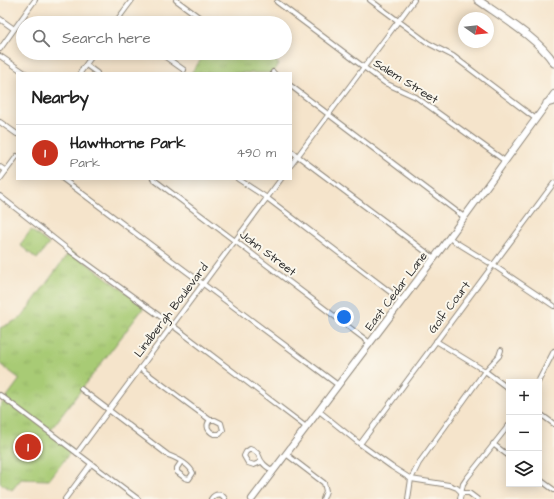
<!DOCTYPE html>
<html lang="en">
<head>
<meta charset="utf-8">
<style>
  body { margin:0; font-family:"Architects Daughter",sans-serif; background:#f6f6f6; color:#222 }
  .controls { position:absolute; right:12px; bottom:12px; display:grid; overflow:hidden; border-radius:0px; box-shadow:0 2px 10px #0003 }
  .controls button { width:36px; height:36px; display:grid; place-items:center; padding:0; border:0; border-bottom:1px solid #e0e0e0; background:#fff; color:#222; font:20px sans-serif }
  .compass { position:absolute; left:458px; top:12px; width:36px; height:36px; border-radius:50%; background:#fff; box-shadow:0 2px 10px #0003; rotate:104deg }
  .you { position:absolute; left:344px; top:317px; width:14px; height:14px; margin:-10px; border:3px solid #fff; border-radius:50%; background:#1a73e8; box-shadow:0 0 0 6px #1a73e833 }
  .badge { display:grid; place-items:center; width:26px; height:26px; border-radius:50%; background:#c8321e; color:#fff; font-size:13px; font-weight:700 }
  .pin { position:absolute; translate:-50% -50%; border:2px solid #fff; box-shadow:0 1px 4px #0006 }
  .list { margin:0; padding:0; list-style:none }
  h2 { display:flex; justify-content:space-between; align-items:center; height:52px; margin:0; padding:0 16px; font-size:17px }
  h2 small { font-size:13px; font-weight:400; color:#767676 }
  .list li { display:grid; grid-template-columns:26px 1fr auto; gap:12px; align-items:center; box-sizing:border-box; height:56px; padding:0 16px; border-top:1px solid #e0e0e0 }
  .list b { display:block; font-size:15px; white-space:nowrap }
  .list p { margin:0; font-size:13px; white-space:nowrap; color:#767676 }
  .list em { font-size:13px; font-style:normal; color:#767676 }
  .icon { flex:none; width:22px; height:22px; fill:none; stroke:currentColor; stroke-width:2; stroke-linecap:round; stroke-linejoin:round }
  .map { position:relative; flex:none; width:554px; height:499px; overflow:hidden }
  .search { position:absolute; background:#fff; box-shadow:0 2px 10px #0003; left:16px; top:16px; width:276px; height:44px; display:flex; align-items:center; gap:10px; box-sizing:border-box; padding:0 14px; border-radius:22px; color:#767676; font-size:15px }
  .panel { position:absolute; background:#fff; box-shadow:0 2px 10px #0003; left:16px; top:72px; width:276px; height:108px; border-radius:0px }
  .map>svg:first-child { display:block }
  .park { fill:url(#park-tufts); stroke:#6a7b50 }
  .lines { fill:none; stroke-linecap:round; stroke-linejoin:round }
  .street-casing { stroke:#90887b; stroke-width:6 }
  .secondary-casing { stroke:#90887b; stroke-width:8 }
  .primary-casing { stroke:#90887b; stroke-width:9 }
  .street { stroke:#fff; stroke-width:4 }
  .secondary { stroke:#fff; stroke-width:6 }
  .primary { stroke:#fff; stroke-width:7 }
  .labels { text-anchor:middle; stroke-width:4; stroke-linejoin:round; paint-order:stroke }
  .street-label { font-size:12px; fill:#2b2b2b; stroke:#fbf7ec }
</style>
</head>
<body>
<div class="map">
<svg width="554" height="499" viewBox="0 0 554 499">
  <defs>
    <pattern id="park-tufts" width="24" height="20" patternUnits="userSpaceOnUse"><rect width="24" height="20" fill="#a8cb74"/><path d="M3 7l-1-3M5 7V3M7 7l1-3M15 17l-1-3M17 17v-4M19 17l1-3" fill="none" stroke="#91ae65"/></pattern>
  </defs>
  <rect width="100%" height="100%" fill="#fbf7ec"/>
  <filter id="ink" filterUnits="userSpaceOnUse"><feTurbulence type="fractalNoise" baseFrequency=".025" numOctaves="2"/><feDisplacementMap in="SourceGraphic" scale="8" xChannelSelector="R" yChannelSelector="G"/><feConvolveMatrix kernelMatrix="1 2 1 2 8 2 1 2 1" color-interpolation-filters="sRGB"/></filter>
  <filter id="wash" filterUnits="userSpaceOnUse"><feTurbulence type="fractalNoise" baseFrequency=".012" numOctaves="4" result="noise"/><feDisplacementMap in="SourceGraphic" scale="16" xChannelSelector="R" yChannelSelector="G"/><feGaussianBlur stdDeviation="0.9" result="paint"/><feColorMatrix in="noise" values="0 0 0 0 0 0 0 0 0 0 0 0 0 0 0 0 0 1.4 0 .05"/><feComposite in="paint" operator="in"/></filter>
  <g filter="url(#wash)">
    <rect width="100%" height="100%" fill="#f5e4cb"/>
    <!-- park -->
    <g class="park">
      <polygon points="206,53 264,53 279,64 272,73 191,73"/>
      <polygon points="31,230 49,244 37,259 20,245"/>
      <polygon points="70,251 145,306 49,432 72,450 49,480 21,479 12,490 0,483 0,406 20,379 0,364 0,328 21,318"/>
    </g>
  </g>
  <g filter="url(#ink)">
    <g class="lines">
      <!-- street casing -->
      <g class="street-casing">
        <g id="street">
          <polyline points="176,0 207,23"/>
          <polyline points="370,0 428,43 453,56 536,119"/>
          <polyline points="277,2 385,83 416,97 505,161"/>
          <polyline points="0,19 14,29"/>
          <polyline points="115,23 132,0"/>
          <polyline points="0,49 35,0"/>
          <polyline points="160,53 184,70"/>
          <polyline points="0,56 25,73"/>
          <polyline points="86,65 97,73"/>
          <polyline points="273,72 274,73"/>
          <polyline points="80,73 94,53"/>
          <polyline points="291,86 464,217"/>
          <polyline points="0,122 17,134"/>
          <polyline points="291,151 434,258"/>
          <polyline points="291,165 414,0"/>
          <polyline points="0,167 6,171"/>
          <polyline points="0,179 17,156"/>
          <polyline points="63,179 338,385"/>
          <polyline points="153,179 370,343"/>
          <polyline points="238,179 267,198 402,301"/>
          <polyline points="0,196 70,251 172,325 306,427"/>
          <polyline points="449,238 493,265 554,306"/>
          <polyline points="436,341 485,371 509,389"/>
          <path d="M140,368L210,420H215L221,423L223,430L220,434H214C208,431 205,426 210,420"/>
          <polyline points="538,382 554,351"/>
          <path d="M81,389L168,455C176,458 189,464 193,473L189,479L185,478L177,472V468L181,462"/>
          <polyline points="0,395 138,499"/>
          <polyline points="319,411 360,444 392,467 411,479 449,485 457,488 462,493 469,493 477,499"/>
          <polyline points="539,413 554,424"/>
          <polyline points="360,444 554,183"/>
          <polyline points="493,444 509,456"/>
          <polyline points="77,453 281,179"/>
          <polyline points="286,454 324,483 326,491 323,499"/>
          <path d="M261,462L254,465L248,463L244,456L246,452L250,449C262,453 257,457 263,463C265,466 270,469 273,471"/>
          <polyline points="539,479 554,490"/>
          <polyline points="65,499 91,464"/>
          <path d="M211,499C215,493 222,493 225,499"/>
          <polyline points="408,499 411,479 419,463 485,371 499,356 501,350"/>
          <polyline points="460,499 463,484 467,478 509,425"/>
        </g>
      </g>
      <!-- secondary casing -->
      <g class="secondary-casing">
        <polyline id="secondary" points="252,499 441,249 554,94"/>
      </g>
      <!-- primary casing -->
      <g class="primary-casing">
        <g id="primary">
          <path d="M478,0C502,17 539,39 554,63"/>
          <polyline points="547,103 554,101"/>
        </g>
      </g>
      <!-- street -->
      <use href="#street" class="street"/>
      <!-- secondary -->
      <use href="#secondary" class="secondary"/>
      <!-- primary -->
      <use href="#primary" class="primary"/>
    </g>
  </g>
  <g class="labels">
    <!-- street labels -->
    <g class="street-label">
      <text transform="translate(406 81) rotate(32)" y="4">Salem Street</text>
      <text transform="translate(268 253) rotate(37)" y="4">John Street</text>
      <text transform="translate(396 291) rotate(-53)" y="4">East Cedar Lane</text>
      <text transform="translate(449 307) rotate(-53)" y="4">Golf Court</text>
      <text transform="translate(171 310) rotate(-53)" y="4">Lindbergh Boulevard</text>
    </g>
  </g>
</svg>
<div class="controls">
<button>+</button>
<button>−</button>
<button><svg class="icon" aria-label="layers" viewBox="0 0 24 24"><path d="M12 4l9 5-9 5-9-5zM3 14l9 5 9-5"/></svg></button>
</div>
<svg class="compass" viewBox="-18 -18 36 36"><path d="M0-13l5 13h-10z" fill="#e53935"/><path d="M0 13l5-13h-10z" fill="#767676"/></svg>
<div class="you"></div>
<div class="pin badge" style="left:28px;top:447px">1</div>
<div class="search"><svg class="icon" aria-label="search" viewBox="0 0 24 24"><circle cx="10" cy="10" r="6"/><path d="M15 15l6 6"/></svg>Search here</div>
<section class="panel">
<h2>Nearby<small></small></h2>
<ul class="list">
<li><span class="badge">1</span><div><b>Hawthorne Park</b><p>Park</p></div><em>490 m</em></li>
</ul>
</section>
</div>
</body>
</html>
